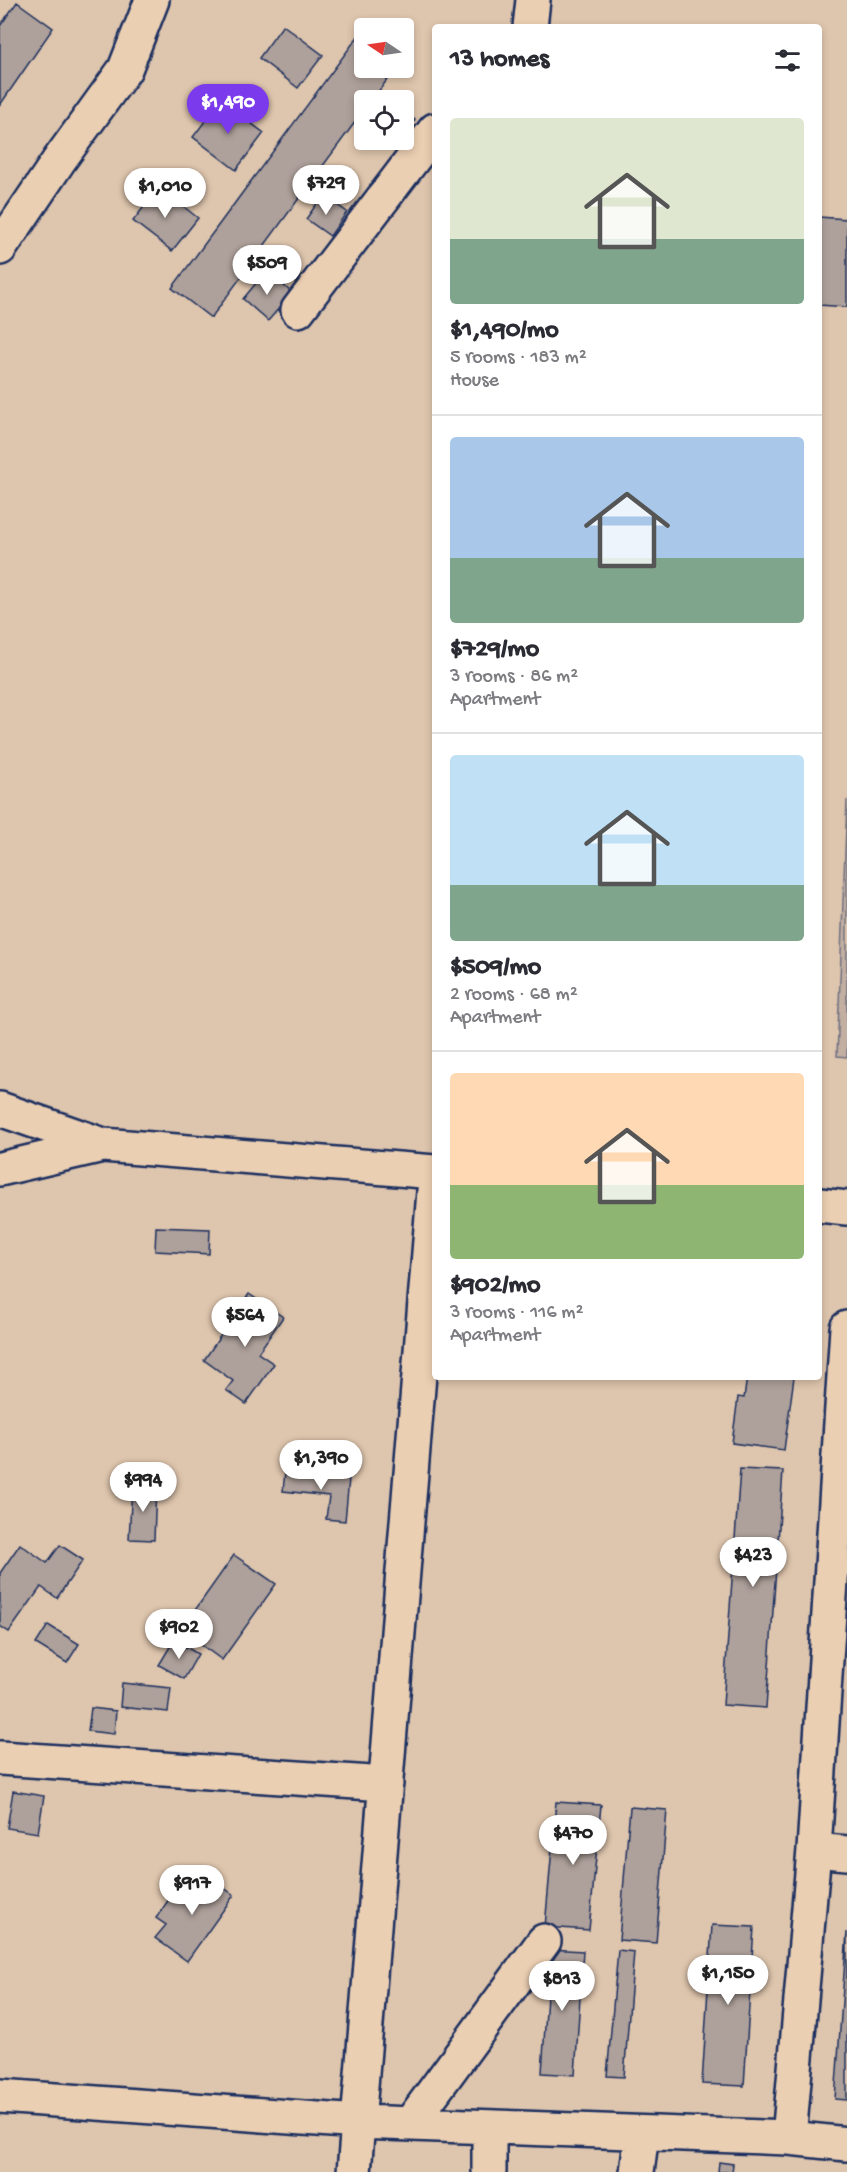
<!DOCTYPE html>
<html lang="en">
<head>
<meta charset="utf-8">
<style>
  :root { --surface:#fff; --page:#f7f7f7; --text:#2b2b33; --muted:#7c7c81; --line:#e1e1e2; --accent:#7c3aed }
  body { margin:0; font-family:"Gochi Hand",sans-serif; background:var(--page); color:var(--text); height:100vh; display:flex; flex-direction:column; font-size:22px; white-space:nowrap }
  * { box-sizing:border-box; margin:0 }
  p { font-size:20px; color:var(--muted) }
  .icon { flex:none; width:33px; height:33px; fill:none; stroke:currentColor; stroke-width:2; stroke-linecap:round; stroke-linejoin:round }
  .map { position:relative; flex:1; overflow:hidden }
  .drawer { position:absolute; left:432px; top:24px; width:390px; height:1356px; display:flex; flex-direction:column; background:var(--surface); border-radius:6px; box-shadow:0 3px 9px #0003 }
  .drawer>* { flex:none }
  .needle { width:39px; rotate:283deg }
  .fabs { position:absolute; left:354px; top:18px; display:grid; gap:12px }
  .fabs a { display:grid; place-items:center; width:60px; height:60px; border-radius:6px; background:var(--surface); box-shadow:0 3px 9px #0003; font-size:30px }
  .price { position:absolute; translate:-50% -51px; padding:0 14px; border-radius:21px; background:#fff; color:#222; font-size:20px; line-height:39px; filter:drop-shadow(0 2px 3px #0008) }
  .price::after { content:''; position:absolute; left:50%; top:36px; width:18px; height:14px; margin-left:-9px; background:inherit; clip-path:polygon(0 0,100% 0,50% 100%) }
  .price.current { background:var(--accent); color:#fff }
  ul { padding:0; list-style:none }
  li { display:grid; align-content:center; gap:12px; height:318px; padding:0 18px }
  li+li { border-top:2px solid var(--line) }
  li span { display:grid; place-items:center; height:186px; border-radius:6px; color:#555 }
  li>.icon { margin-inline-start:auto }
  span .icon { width:108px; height:108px; fill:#fffc; stroke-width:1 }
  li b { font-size:26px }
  h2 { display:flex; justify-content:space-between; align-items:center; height:72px; padding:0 18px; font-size:26px }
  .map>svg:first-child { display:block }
  .green { fill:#c2afa2; stroke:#6e6f80; stroke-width:1.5 }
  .building { fill:#aea09a; stroke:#1b2f5e; stroke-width:1.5 }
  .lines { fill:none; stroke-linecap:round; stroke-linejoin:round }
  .minor-casing { stroke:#1b2f5e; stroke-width:38 }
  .minor { stroke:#ebcfb2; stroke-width:33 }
</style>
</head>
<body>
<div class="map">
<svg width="847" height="2172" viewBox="0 0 847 2172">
  <rect width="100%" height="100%" fill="#dec5ad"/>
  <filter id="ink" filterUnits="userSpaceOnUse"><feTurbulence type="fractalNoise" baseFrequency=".0167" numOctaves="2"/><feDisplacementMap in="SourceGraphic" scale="12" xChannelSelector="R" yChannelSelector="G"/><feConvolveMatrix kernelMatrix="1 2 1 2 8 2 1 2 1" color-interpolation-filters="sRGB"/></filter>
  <g filter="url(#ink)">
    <!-- green -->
    <path class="green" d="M847 800V1057L837 1056Z"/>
    <!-- building -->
    <path class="building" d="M17 2 53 28 0 105V26Z
      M283 25 323 55 298 88 259 58Z
      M359 35 364 39V68H396L372 100H364V110L211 318 172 288Z
      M221 100 264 133 236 170 193 137Z
      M404 111 415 120 404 136Z
      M378 140H401L393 151Z
      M159 187 198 218 172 251 133 221Z
      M323 195 347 212 330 236 306 219Z
      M819 217 847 219V307L819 305Z
      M267 270 292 293 268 321 243 299Z
      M156 1227 210 1229 209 1254 155 1251Z
      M249 1294 283 1317 258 1353 274 1364 246 1404 226 1390 233 1381 204 1360Z
      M747 1377H794L784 1450 732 1443 738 1397 744 1398Z
      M740 1469 783 1471 766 1708 723 1705Z
      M285 1472 349 1479 345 1521 326 1519 329 1496 283 1491Z
      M132 1486H156L154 1540 129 1539Z
      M20 1544 47 1563 60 1545 83 1560 57 1598 41 1587 9 1632 0 1626V1573Z
      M234 1555 276 1584 222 1660 181 1630Z
      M48 1625 79 1644 67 1663 36 1644Z
      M174 1640 198 1654 184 1679 159 1665Z
      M122 1683 171 1688 168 1712 120 1707Z
      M91 1708 116 1711 114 1734 88 1731Z
      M13 1791 44 1796 38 1833 7 1828Z
      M556 1802 601 1805 589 1930 545 1927Z
      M630 1807 667 1810 656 1943 619 1940Z
      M202 1873 234 1895 187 1961 155 1938 166 1925 156 1918 174 1892 184 1899Z
      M712 1925 754 1927 744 2086 702 2084Z
      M847 1932V2100L835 2099Z
      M550 1949 583 1951 575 2075 542 2073Z
      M618 1950 634 1952 624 2077 607 2076Z
      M719 2162 733 2164 732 2172H718Z"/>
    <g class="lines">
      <defs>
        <path id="minor" d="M530 27 533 0
          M0 248 60 159 125 69 152 0
          M298 310 435 130
          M0 1109 103 1145 435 1172
          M0 1169 103 1145
          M819 1205 847 1208
          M0 1758 386 1784
          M814 1850 847 1853
          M0 2096 359 2122 789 2138 847 2144
          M410 2124 544 1941
          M789 2138 814 1850 847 1328
          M354 2172 435 1179
          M489 2172V2127
          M637 2172 642 2133"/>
      </defs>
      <!-- minor casing -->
      <use href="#minor" class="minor-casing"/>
      <!-- minor -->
      <use href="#minor" class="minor"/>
    </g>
  </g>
</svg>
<div class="fabs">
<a><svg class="needle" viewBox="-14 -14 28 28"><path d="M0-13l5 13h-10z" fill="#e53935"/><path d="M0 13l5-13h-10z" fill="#7c7c81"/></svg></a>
<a><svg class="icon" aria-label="locate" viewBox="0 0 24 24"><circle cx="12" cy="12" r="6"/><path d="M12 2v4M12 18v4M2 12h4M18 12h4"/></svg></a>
</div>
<b class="price current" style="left:228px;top:135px">$1,490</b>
<b class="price" style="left:326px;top:216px">$729</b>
<b class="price" style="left:165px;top:219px">$1,010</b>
<b class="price" style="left:267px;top:296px">$509</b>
<b class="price" style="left:245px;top:1348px">$564</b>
<b class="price" style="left:321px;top:1491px">$1,390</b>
<b class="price" style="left:143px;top:1513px">$994</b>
<b class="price" style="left:753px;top:1588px">$423</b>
<b class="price" style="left:179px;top:1660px">$902</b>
<b class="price" style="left:573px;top:1866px">$470</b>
<b class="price" style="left:192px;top:1916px">$917</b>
<b class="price" style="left:728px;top:2006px">$1,150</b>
<b class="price" style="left:562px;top:2012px">$813</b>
<section class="drawer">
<h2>13 homes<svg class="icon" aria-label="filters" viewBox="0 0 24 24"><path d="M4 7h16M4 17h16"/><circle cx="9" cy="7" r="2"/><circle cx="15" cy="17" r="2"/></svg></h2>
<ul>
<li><span style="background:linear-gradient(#dfe7d0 65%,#7fa58c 0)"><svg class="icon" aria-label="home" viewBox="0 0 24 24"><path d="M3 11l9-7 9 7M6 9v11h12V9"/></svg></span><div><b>$1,490/mo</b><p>5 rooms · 183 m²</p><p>House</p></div></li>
<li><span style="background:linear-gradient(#a9c7e8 65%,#7fa58c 0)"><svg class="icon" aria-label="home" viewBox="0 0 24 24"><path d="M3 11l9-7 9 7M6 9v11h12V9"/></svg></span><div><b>$729/mo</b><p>3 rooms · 86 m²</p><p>Apartment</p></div></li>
<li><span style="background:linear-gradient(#bfe0f5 70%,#7fa58c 0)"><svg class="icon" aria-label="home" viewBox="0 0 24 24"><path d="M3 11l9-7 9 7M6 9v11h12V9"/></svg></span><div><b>$509/mo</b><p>2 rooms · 68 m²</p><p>Apartment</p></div></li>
<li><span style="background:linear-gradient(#ffd9b3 60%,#8fb573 0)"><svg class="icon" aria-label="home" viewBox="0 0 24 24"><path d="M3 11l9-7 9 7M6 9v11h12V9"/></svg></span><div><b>$902/mo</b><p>3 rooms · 116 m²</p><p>Apartment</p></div></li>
</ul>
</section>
</div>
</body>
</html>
